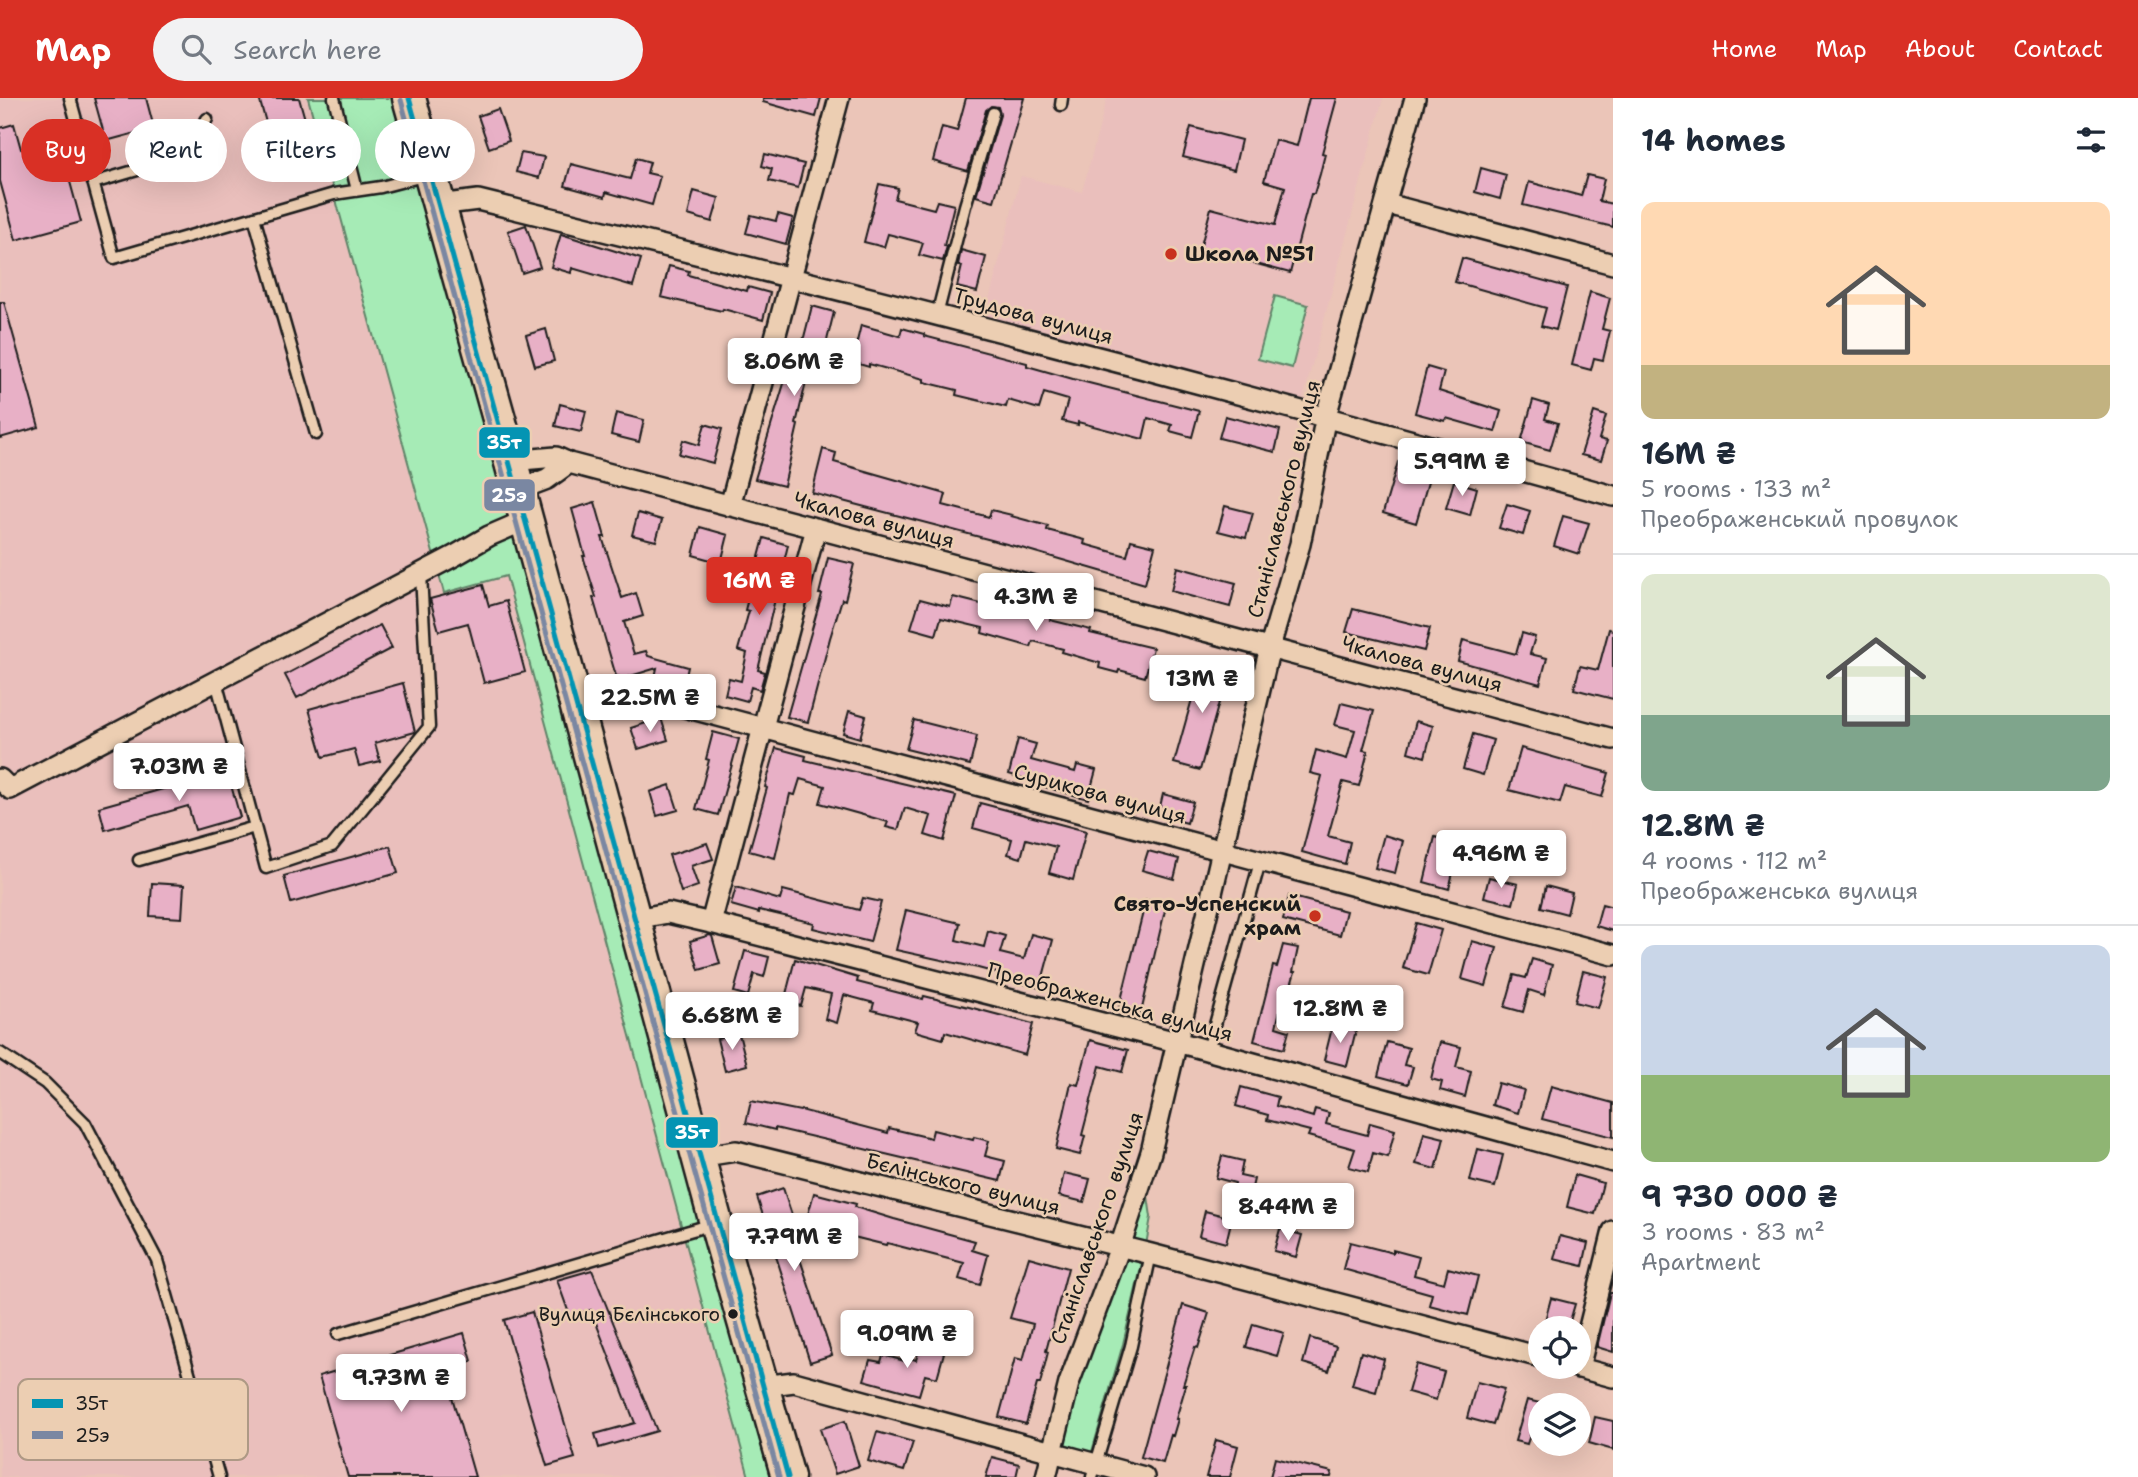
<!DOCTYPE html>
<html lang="en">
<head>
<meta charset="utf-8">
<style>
  :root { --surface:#fff; --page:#f2f2f3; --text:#1f2937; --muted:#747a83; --line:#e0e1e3; --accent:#d93025 }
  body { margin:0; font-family:"Shantell Sans",sans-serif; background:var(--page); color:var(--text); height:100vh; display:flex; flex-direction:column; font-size:26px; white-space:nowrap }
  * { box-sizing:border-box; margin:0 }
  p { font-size:23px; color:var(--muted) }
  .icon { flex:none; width:38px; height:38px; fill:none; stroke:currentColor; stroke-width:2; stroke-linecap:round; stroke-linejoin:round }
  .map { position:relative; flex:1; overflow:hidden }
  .drawer { display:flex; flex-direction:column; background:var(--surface); width:525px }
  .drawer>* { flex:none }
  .top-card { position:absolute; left:21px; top:21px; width:665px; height:63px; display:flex; gap:14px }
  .tools { position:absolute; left:1528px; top:1218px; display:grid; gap:14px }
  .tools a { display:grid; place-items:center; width:63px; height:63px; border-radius:50%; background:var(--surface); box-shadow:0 7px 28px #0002; font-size:35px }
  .price { position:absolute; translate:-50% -60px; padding:0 16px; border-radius:7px; background:#fff; color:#222; font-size:23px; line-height:46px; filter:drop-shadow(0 2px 4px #0008) }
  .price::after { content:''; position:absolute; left:50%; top:42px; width:21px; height:16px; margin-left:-10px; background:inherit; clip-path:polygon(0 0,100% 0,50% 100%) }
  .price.on { background:var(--accent); color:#fff }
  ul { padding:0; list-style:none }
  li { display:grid; align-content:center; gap:14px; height:371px; padding:0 28px }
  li+li { border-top:2px solid var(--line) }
  li span { display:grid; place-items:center; height:217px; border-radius:14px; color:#555 }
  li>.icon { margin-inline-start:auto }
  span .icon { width:126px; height:126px; fill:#fffc; stroke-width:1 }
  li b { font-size:30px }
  h2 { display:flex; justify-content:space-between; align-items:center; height:84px; padding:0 28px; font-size:30px }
  .pill { padding:0 24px; border-radius:32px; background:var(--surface); box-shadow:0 7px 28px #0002; font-size:24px; line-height:63px }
  .pill.on { background:var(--accent); color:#fff }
  header { display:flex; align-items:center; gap:42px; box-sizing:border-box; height:98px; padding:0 35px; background:var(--accent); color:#fff }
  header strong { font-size:33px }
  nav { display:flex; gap:38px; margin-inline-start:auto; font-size:24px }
  .search { width:490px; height:63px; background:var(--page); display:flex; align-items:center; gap:18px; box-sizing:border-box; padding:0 24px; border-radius:38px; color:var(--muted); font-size:26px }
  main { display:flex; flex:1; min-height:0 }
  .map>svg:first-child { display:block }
  .built { fill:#eabfbc }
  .green { fill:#a6ebb6; stroke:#618469; stroke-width:2 }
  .building { fill:#e8b0c6; stroke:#1c1c1c; stroke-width:2 }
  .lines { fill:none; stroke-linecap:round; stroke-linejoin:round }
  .service-casing { stroke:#1c1c1c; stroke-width:15 }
  .minor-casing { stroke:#1c1c1c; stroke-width:24 }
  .trunk-casing { stroke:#1c1c1c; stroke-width:37 }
  .service { stroke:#ecceb2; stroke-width:10 }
  .minor { stroke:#ecceb2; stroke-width:19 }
  .trunk { stroke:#ecceb2; stroke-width:32 }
  .bus-1-casing { stroke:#ecceb2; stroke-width:10 }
  .bus-2-casing { stroke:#ecceb2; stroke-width:10 }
  .bus-1 { stroke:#0494b3; stroke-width:5 }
  .bus-2 { stroke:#7a87a2; stroke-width:5 }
  .poi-dot { fill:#c8321e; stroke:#ecceb2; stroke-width:2.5 }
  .bus-dot { fill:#1c1c1c; stroke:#ecceb2; stroke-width:2.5 }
  .labels { text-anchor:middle; stroke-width:5; stroke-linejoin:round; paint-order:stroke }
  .bus-label { font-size:19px; fill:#1c1c1c; stroke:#ecceb2; text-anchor:end }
  .poi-label { font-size:21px; font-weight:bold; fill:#1c1c1c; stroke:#ecceb2; text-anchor:start }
  .street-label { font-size:21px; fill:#1c1c1c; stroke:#ecceb2 }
  .key { fill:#ecceb2; stroke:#ae9985; stroke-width:2 }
  .key-label { font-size:19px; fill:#1c1c1c }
  .line-badge { stroke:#ecceb2; stroke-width:2.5 }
  .badge-label { font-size:19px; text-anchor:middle; font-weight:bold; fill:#fff }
</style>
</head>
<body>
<header>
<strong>Map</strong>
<div class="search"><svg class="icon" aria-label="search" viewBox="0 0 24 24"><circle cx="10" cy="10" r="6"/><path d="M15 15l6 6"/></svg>Search here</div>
<nav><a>Home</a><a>Map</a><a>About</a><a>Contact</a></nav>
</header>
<main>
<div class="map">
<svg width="1613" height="1379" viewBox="0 0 1613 1379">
  <rect width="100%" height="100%" fill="#ebc5b8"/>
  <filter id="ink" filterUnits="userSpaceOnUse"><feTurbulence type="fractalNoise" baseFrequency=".0143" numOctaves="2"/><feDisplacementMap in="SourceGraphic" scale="14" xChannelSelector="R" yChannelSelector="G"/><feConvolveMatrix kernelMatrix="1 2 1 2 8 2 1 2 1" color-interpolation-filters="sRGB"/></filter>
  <g filter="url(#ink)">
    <!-- built -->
    <path class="built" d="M0 0H308L443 494 506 478 749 1379H0Z
      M1107 0H1383L1303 301 985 218 1021 78 1082 94Z"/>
    <!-- green -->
    <path class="green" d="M308 0H394L770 1379H749L506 478 444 495Z
      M1275 198 1308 207 1292 270 1258 261Z
      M1142 1057 1151 1119 1146 1147 1120 1140Z
      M1116 1154 1143 1161 1123 1246 1091 1357 1061 1349Z"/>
    <!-- building -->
    <path class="building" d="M94 0H146L154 30 106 43Z
      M259 0H299L316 60 279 70Z
      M763 0H821L816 19 763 4Z
      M966 0H1024L994 103 976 98 1000 17 998 9 991 8 986 12 968 73 933 63 942 29 957 33Z
      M1309 0H1337L1322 55 1325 56 1320 76 1314 96H1311L1290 175 1200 151 1211 110 1275 127 1285 89 1264 83 1275 42 1297 48Z
      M498 11 509 43 489 50 478 18Z
      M14 26 21 51 58 40 81 124 16 142 0 83V30Z
      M1191 29 1241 42 1234 72 1183 59Z
      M521 55 544 59 539 80 516 74Z
      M765 56 804 66 798 90 769 83 772 71 762 68Z
      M636 60 650 64 647 75 660 78 652 107 606 94 605 99 565 88 571 66 630 81Z
      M1481 70 1506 77 1500 101 1475 94Z
      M1587 77 1604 81 1599 103 1613 106V129L1523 107 1529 84 1581 98Z
      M879 86 898 90 895 101 934 111 937 103 954 107 944 148H947L943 163 919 157 923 145 888 136 884 149 864 144Z
      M694 93 719 100 712 124 688 117Z
      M778 116 793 120 786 146 746 135 751 117 776 123Z
      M526 127 540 169 522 175 508 133Z
      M561 136 641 161 633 188 572 170 571 175 551 169Z
      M961 152 986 159 977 194 957 189 962 168 958 167Z
      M1462 160 1567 189 1556 232 1541 228 1546 210 1455 184Z
      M669 168 689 173 688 177 747 193 748 189 770 195 763 222 723 211 722 213 661 199Z
      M1590 194 1610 200 1602 231 1610 233 1603 262 1594 260 1591 272 1572 267Z
      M0 204H4L39 329 0 340Z
      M812 208 834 214 819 275 809 272 796 326 798 327 784 388 755 381 786 279 794 245 802 247Z
      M861 227 900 238 902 230 924 236V238L1027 265V268L1073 281 1199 313 1192 339 1170 333 1172 327 1148 320 1143 341 1078 324V327L1062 323 1068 302 1044 295 1039 311 1008 302 1006 309 956 297 957 292 924 284V281L869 266V269L852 264Z
      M546 231 554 263 535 268 526 237Z
      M1427 269 1444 274 1439 293 1501 313 1495 334 1446 320 1445 323 1415 315Z
      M1533 302 1549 307 1545 321 1558 325 1550 352 1521 344Z
      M560 306 586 313 581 334 555 328Z
      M1594 314 1606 318 1599 341 1607 343 1601 362 1581 357Z
      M616 315 644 322 639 344 611 337Z
      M1225 318 1280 332 1275 354 1219 340Z
      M705 326 722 331 713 365 679 356 683 342 699 347Z
      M823 351 836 355 834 364 946 396 943 407 989 419 991 412 1012 417 1011 418 1048 428 1047 432 1085 442 1084 446 1127 458 1131 442 1155 448 1145 486 1018 449 812 395Z
      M1398 364 1431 374 1416 425 1383 415Z
      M1454 383 1477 390 1470 417 1446 410Z
      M595 404 605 439H602L622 500 636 495 643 518 624 524 634 556 646 553 648 558 688 569 683 591 654 584 657 570 624 580 616 578 593 500 596 499 583 458H585L572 411Z
      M1507 406 1530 413 1523 437 1499 430Z
      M1225 408 1253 415 1246 440 1218 433Z
      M638 415 662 422 656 443 632 437Z
      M1563 418 1589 425 1579 456 1554 448Z
      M700 429 728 437 721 465 693 457Z
      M764 440 788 447 758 572 765 574 760 592 751 589 747 603 725 597 729 580 741 583 747 555 738 552 749 513 745 512Z
      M828 460 854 466 845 502 842 501 830 540 808 624 787 619 822 496H819Z
      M1177 469 1236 485 1230 509 1171 493Z
      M483 487 489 508 506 503 525 574 484 585 468 525 439 533 430 501Z
      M953 499 989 508 991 501 1051 518 1050 522 1091 532 1090 535 1153 550 1145 579 1119 572 1118 575 1099 570 1100 565 1062 554 1063 551 1033 543 1031 549 982 535 983 530 941 520 936 537 911 530 920 501 950 509Z
      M1353 511 1430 530 1424 553 1346 534Z
      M380 527 392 550 297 600 285 577Z
      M1609 531 1613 532V601L1574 591 1580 568 1598 572Z
      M1522 535 1535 539 1530 556 1547 560 1540 586 1458 563 1463 542 1516 556Z
      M1203 562 1229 569 1200 672 1174 665Z
      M403 585 415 634 375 645 380 663 359 668 354 651 323 659 309 611Z
      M1341 605 1374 613 1363 652 1368 653 1359 688 1343 684 1328 738 1350 744 1345 766 1302 754 1322 678 1310 675 1316 652 1347 661 1355 632 1335 627Z
      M849 613 866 618 860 640 843 635Z
      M661 620 668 642 638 651 631 630Z
      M914 622 977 638 970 667 906 651Z
      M1416 623 1433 628 1425 659 1408 654Z
      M713 634 739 641 718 717 696 711 709 662 706 661Z
      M1473 636 1493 642 1483 677 1463 671Z
      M1018 641 1036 646 1031 662 1075 674 1077 667 1096 672 1088 701 1031 685 1032 683 1009 676Z
      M776 650 806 658 805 662 956 698 944 743 925 737 931 718 905 710 898 732 886 729 888 724 820 705 825 688 800 681 795 697 790 696 775 760 749 753 767 690 765 689Z
      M1521 650 1609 675 1602 699 1565 689 1560 705 1509 692Z
      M227 673 240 719 195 732 188 708 105 732 99 709Z
      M670 687 678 712 657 718 650 694Z
      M1163 696 1193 704 1187 725 1158 717Z
      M980 705 1086 733 1073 782 1049 775 1056 749 1026 741 1021 760 1008 756 1012 741 973 730Z
      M1384 737 1403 743 1395 775 1375 770Z
      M1435 739 1460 746 1449 791 1424 784Z
      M707 745 713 761 691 768 698 788 681 794 669 757Z
      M390 748 398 775 291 805 284 778Z
      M1148 753 1179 761 1174 781 1142 772Z
      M1489 779 1518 786 1513 806 1484 799Z
      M152 785 184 787 182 820 150 818Z
      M1546 788 1572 795 1567 816 1541 809Z
      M736 789 780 802 783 792 859 812 863 800 881 804 870 844 813 830 814 825 759 812V815L731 807Z
      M1289 798 1346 813 1340 837 1283 822Z
      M1146 802 1166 808 1140 919 1118 914Z
      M1602 806 1613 809V833L1596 828Z
      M906 812 960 825 956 842 984 849 988 833 1005 838 1000 855 1024 861 1031 836 1053 842 1040 890 1018 884 1019 881 978 870 896 852Z
      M1416 825 1441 832 1428 877 1403 870Z
      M710 837 712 838 720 866 699 872 690 843Z
      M1472 843 1497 850 1486 888 1462 881Z
      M1283 847 1298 850 1293 874H1295L1288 897 1284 896 1276 929 1289 933 1284 951 1254 943 1273 868 1277 869Z
      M745 853 769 859 764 879 754 876 748 898 734 894Z
      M795 861 858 880 857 884 923 901 924 898 969 909 1033 926 1025 957 945 934 943 941 915 933 918 924 872 912 874 905 844 897 837 925 825 921 831 896 806 890 801 908 784 904Z
      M1532 861 1552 867 1544 897 1529 892 1523 914 1505 909 1514 877 1526 880Z
      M1583 873 1607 879 1598 910 1575 904Z
      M1333 926 1356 932 1347 968 1324 962Z
      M739 936 747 967 725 973 717 941Z
      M1090 942 1128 952 1122 974 1100 968 1082 1037 1085 1038 1080 1057 1056 1051 1071 985 1078 987Z
      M1387 944 1409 950 1404 967 1413 969 1408 986 1378 978Z
      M1440 944 1461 949 1456 969 1471 973 1465 999 1440 992 1442 984 1431 981Z
      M1498 985 1524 992 1518 1015 1492 1007Z
      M1551 988 1613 1005V1039L1542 1021Z
      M1241 989 1278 999 1276 1008 1313 1019 1315 1011 1329 1015 1326 1026 1367 1037 1370 1025 1395 1032 1388 1059 1373 1055 1368 1074 1349 1069 1355 1051 1308 1038 1310 1033 1267 1022 1268 1017 1236 1008Z
      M751 1003 800 1013 801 1012 888 1035 889 1030 931 1040 933 1032 973 1042 974 1039 989 1043 985 1058 1005 1063 1000 1083 775 1030V1032L746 1025Z
      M1424 1035 1444 1040 1436 1071 1416 1066Z
      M1478 1051 1503 1057 1495 1089 1470 1083Z
      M1222 1058 1243 1063 1240 1078 1254 1081 1248 1107 1231 1103 1235 1085 1216 1080Z
      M1064 1075 1090 1081 1084 1104 1059 1098Z
      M1575 1077 1603 1085 1595 1116 1567 1109Z
      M783 1090 794 1123 787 1122 832 1257 810 1264 757 1099Z
      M814 1095 856 1106 855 1109 894 1121 975 1143 972 1152 988 1157 980 1187 959 1181 964 1165 887 1145 886 1147 805 1127Z
      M1205 1113 1232 1120 1226 1145 1199 1138Z
      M1280 1131 1302 1137 1296 1159 1274 1153Z
      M1560 1138 1588 1145 1583 1168 1554 1161Z
      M1350 1144 1393 1155V1152L1419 1159 1414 1177 1444 1185 1448 1170 1478 1178 1468 1217 1429 1207 1432 1196 1343 1171Z
      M1029 1159 1068 1170 1046 1253 1048 1254 1040 1286H1037L1026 1326 999 1319 1015 1260 1023 1262 1033 1226 1010 1220Z
      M592 1172 657 1333 599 1350 595 1336 635 1325 591 1212 570 1218 557 1182Z
      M1610 1195H1613V1254L1597 1249Z
      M1551 1200 1575 1206 1568 1230H1543Z
      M1183 1207 1209 1215 1198 1250 1195 1249 1183 1287H1186L1176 1321H1178L1173 1338 1171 1337 1163 1365 1141 1359Z
      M532 1214 575 1360 547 1368 504 1222Z
      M1253 1226 1284 1235 1277 1258 1246 1249Z
      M464 1235 472 1263 444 1271 475 1379H348L319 1278Z
      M1310 1240 1336 1248 1329 1273 1303 1265Z
      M921 1245 945 1251 937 1280 925 1277 919 1297 864 1282 870 1262 881 1264 883 1257 908 1264 909 1260 916 1262Z
      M1361 1254 1384 1261 1376 1294 1352 1287Z
      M1416 1266 1444 1274 1436 1302 1408 1294Z
      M1477 1284 1504 1291 1493 1327 1467 1320Z
      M1527 1302 1540 1305V1340L1530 1337 1527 1346 1515 1343Z
      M1595 1319 1613 1323V1352L1589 1345Z
      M845 1323 859 1368 835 1376 820 1331Z
      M877 1334 913 1344 904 1373 868 1363Z
      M1216 1342 1238 1348 1230 1379H1206Z
      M992 1359 1019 1366 1016 1379H986Z
      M1275 1360 1332 1374 1331 1379H1270Z"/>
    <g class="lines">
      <defs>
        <path id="service" d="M70 0 114 160 334 96 381 89 427 77
          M334 0 357 92
          M1061 7 1062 0
          M93 85 185 58 207 21
          M254 119 316 336
          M937 217 965 108 993 15
          M216 583 266 770 332 748 429 629 421 476
          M139 762 255 729
          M1208 952 1260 764
          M0 955 45 985 85 1025 157 1162 219 1379
          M338 1236 713 1126
          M1092 1379 1131 1248 1151 1156"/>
        <path id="minor" d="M1387 106 1613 166
          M438 107 478 102C858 195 1236 293 1613 398
          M510 363 556 359 569 365 1613 641
          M518 392 547 381 569 365
          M730 408 839 0
          M573 593 613 590 1613 857
          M0 681 10 691 456 457 489 438 526 422
          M635 821 668 815 711 825 1192 948 1613 1064
          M711 825 816 430
          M698 1059 736 1053 1151 1156 1540 1259
          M1576 1269 1613 1279
          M1579 1270 1613 1133
          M763 1288 794 1284 1144 1379
          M1046 1379 1069 1285 1120 1149 1151 1054 1270 549 1300 446 1326 318 1415 0"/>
        <path id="trunk" d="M409 0 503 335 716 1125 788 1379"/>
      </defs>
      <!-- service casing -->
      <use href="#service" class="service-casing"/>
      <!-- minor casing -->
      <use href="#minor" class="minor-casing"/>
      <!-- trunk casing -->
      <use href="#trunk" class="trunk-casing"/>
      <!-- service -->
      <use href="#service" class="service"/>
      <!-- minor -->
      <use href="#minor" class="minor"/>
      <!-- trunk -->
      <use href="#trunk" class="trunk"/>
      <defs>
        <path id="bus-1" d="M409 0C538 459 658 920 788 1379"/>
        <path id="bus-2" d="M401 2C529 461 649 921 779 1379"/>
      </defs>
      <!-- bus-1 casing -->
      <use href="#bus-1" class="bus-1-casing"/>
      <!-- bus-2 casing -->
      <use href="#bus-2" class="bus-2-casing"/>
      <!-- bus-1 -->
      <use href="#bus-1" class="bus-1"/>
      <!-- bus-2 -->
      <use href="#bus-2" class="bus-2"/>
    </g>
  </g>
  <!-- markers -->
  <g class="poi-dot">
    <circle cx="1171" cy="156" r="7"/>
    <circle cx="1315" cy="818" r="7"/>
  </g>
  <circle class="bus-dot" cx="733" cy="1216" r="6"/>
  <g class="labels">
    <!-- bus labels -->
    <g class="bus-label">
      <text x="720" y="1223">Вулиця Бєлінського</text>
    </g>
    <!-- poi labels -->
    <g class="poi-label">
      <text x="1185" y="163">Школа №51</text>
      <text x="1301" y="813" text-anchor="end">Свято-Успенский<tspan x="1301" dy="24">храм</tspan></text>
    </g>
    <!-- street labels -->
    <g class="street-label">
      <text transform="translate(1033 218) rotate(15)" y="7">Трудова вулиця</text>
      <text transform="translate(1284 401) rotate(-76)" y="7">Станіславського вулиця</text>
      <text transform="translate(874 422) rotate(15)" y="7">Чкалова вулиця</text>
      <text transform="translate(1422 566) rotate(15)" y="7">Чкалова вулиця</text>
      <text transform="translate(1100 696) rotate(15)" y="7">Сурикова вулиця</text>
      <text transform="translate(1110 904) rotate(15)" y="7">Преображенська вулиця</text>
      <text transform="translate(963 1086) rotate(14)" y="7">Бєлінського вулиця</text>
      <text transform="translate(1097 1130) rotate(-71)" y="7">Станіславського вулиця</text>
    </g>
  </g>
  <!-- legend -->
  <rect x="18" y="1281" width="230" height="81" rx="10" class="key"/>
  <rect x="32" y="1301" width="31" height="9" fill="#0494b3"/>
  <rect x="32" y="1333" width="31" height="8" fill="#7a87a2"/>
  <g class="key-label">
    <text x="75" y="1312">35т</text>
    <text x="75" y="1344">25э</text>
  </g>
  <g class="line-badge">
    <rect x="478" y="328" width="53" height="33" rx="7" fill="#0494b3"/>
    <rect x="483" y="380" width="53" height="34" rx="7" fill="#7a87a2"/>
    <rect x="665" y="1018" width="54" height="33" rx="7" fill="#0494b3"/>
  </g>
  <g class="badge-label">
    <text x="504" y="351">35т</text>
    <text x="509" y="404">25э</text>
    <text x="692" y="1041">35т</text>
  </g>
</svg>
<div class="tools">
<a><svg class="icon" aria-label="locate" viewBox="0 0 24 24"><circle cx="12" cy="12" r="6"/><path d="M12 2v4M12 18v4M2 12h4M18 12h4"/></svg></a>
<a><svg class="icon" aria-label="layers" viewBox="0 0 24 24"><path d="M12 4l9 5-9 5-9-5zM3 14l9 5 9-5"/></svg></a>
</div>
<b class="price" style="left:794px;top:300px">8.06M ₴</b>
<b class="price" style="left:1462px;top:400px">5.99M ₴</b>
<b class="price on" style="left:759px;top:519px">16M ₴</b>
<b class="price" style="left:1036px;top:535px">4.3M ₴</b>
<b class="price" style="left:1202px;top:617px">13M ₴</b>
<b class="price" style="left:650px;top:636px">22.5M ₴</b>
<b class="price" style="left:179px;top:705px">7.03M ₴</b>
<b class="price" style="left:1501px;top:792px">4.96M ₴</b>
<b class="price" style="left:1340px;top:947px">12.8M ₴</b>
<b class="price" style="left:732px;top:954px">6.68M ₴</b>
<b class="price" style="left:1288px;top:1145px">8.44M ₴</b>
<b class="price" style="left:794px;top:1175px">7.79M ₴</b>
<b class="price" style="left:907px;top:1272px">9.09M ₴</b>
<b class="price" style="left:401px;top:1316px">9.73M ₴</b>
<div class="top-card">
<a class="pill on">Buy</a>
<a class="pill">Rent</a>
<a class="pill">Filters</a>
<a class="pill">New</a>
</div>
</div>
<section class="drawer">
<h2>14 homes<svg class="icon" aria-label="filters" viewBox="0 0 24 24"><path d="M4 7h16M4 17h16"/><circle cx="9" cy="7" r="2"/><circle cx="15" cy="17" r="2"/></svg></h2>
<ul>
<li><span style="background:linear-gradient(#ffd9b3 75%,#c2b280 0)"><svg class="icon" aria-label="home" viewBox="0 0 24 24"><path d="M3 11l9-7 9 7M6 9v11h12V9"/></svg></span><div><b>16M ₴</b><p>5 rooms · 133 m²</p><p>Преображенський провулок</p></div></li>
<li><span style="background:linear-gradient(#dfe7d0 65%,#7fa58c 0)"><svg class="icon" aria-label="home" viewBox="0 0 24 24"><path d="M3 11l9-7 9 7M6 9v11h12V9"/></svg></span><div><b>12.8M ₴</b><p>4 rooms · 112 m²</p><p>Преображенська вулиця</p></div></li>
<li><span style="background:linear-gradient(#c9d6e8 60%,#8fb573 0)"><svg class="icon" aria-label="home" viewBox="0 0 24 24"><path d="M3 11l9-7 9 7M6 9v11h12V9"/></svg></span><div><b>9 730 000 ₴</b><p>3 rooms · 83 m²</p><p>Apartment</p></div></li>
</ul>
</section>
</main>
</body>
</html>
